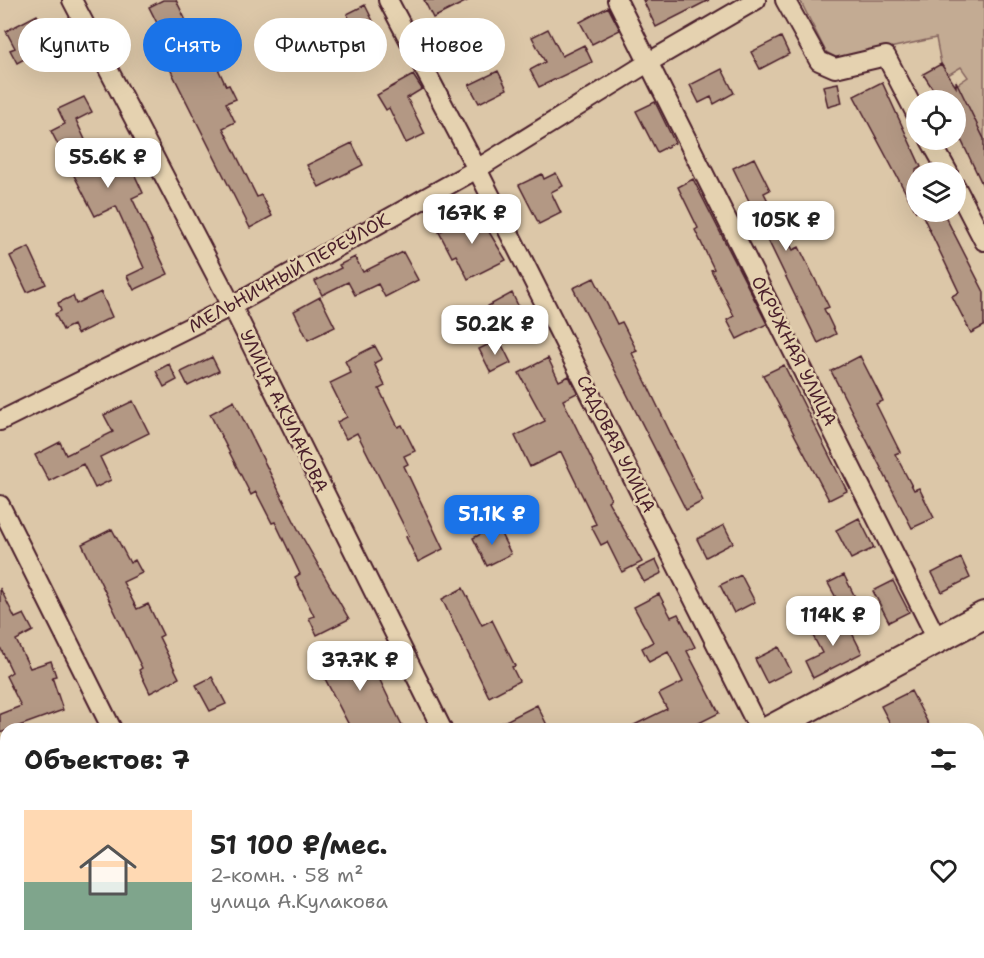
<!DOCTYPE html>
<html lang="ru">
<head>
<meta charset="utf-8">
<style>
  :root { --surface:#fff; --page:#f6f6f6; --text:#222; --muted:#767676; --line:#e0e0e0; --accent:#1a73e8 }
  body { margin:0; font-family:"Shantell Sans",sans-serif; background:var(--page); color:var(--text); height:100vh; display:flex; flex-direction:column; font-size:22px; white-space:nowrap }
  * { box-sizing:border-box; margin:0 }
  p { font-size:20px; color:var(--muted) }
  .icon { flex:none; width:33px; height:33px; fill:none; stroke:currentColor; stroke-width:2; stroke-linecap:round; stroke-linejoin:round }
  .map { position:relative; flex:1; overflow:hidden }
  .details { position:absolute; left:0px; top:723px; width:984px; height:236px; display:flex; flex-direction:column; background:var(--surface); border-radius:18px 18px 0 0; box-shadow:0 6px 24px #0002 }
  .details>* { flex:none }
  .banner { position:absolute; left:18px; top:18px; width:600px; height:54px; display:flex; gap:12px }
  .buttons { position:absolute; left:906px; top:90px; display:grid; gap:12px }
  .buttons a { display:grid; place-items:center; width:60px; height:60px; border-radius:50%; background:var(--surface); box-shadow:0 6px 24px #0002; font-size:30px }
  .price { position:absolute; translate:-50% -51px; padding:0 14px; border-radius:12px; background:#fff; color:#222; font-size:20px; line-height:39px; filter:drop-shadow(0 2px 3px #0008) }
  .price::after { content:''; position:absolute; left:50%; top:36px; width:18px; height:14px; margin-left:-9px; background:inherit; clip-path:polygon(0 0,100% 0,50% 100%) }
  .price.active { background:var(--accent); color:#fff }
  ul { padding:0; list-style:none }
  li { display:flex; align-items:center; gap:18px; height:150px; padding:0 24px }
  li+li { border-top:2px solid var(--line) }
  li span { display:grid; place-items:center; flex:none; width:168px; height:120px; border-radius:0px; color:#555 }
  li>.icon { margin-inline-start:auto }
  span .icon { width:72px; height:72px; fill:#fffc; stroke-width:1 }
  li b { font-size:26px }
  h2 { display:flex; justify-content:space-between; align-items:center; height:72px; padding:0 24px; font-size:26px }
  .chip { padding:0 21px; border-radius:27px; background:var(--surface); box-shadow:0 6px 24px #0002; font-size:21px; line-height:54px }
  .chip.active { background:var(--accent); color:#fff }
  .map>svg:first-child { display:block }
  .green { fill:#c3ab93; stroke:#86655f; stroke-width:1.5 }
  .building { fill:#b39884; stroke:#4a1f2b; stroke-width:1.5 }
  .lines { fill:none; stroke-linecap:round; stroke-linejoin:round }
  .minor-casing { stroke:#4a1f2b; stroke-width:22 }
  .secondary-casing { stroke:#4a1f2b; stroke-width:30 }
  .minor { stroke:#e5d2b0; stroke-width:18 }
  .secondary { stroke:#e5d2b0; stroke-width:26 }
  .labels { text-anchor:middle; stroke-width:5; stroke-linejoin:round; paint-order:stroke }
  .street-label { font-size:18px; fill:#4a1f2b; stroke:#e5d2b0 }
</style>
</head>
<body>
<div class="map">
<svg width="984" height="958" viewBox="0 0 984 958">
  <rect width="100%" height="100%" fill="#dcc7a8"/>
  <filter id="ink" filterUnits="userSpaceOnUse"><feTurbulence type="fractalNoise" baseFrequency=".0167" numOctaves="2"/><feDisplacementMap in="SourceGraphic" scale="12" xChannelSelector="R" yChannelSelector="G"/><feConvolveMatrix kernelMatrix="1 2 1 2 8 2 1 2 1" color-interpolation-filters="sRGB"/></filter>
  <g filter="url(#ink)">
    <!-- green -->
    <path class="green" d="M800 0H984V139L955 86 968 77 961 67 948 75 941 64 936 38 839 59 826 52Z"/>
    <!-- building -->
    <path class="building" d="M163 0H176L191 31 199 27 226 86 229 85 236 99 226 103 235 122 223 128 257 197 261 195 272 216 250 228 152 33 160 29 149 7Z
      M424 0H469L433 18Z
      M643 0H709L656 27Z
      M365 5 381 37 363 45 347 14Z
      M608 7 620 30 592 44 580 22Z
      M37 15 52 44 17 63 10 50 15 48 6 31Z
      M548 29 562 56 584 45 592 62 539 87 530 70 545 62 532 37Z
      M781 37 789 54 760 69 751 52Z
      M941 64 956 87V81L984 139V188L956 129V100H940L923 74Z
      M722 69 734 93 714 104 711 97 699 103 690 85Z
      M498 71 507 89 479 103 469 85Z
      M413 75 422 89 407 98 425 134 406 143 389 108 386 110 377 95Z
      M882 82 921 167 916 170V212L854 96Z
      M838 83 842 103 828 107 823 86Z
      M84 97 92 112 76 120 93 157 108 150 119 173 131 167 143 193 132 198 168 274 134 290 127 276 144 268 116 206 95 216 51 131 65 124 58 109Z
      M655 102 675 143 657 152 636 111Z
      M352 143 363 165 319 187 307 165Z
      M754 158 770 190 764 193 793 250 799 247 829 307 824 309 836 334 818 343 733 168Z
      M556 173 563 186 551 192 561 213 539 224 519 185 542 174 544 179Z
      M693 179 767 324 737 339 727 320 734 316 711 270 714 269 695 230 698 228 678 187Z
      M477 212 506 260 468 279 456 255 452 257 439 232Z
      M921 212H943L984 292V326L971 333 952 296 959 292Z
      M29 247 46 284 27 292 10 256Z
      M403 252 418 280 385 297 378 284 355 295 348 282 322 295 315 281 341 268 339 265 355 257 363 272Z
      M594 278 617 324 622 322 637 351 632 353 703 501 686 510 573 288Z
      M101 292 112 317 77 334 73 325 63 330 55 314 61 311 58 303 73 296 76 304Z
      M512 293 525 320 501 332 488 306Z
      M320 297 335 327 308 340 294 311Z
      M499 339 511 363 491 373 479 349Z
      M375 346 382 359 374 363 385 386 379 389 398 427 402 425 415 451 404 456 408 464 404 466 443 549 418 562 406 537 409 536 357 433 346 439 337 422 347 417 330 383 351 373 345 361Z
      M860 356 883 401 876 404 900 452 895 454 914 490 919 488 934 518 912 528 831 371Z
      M212 357 219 371 188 386 181 372Z
      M548 358 559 381 569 376 577 393 563 400 611 499 608 501 642 562 622 572 607 542 601 545 591 526 596 524 561 452 530 467 515 436 545 421 519 373Z
      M169 364 177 380 164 387 156 371Z
      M784 365 847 491 829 500 763 375Z
      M133 401 149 433 100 457 111 480 95 488 83 464 49 481 35 455 60 442 66 455 113 432 104 415Z
      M234 401 300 533 349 619 317 635 309 618 314 616 295 577 300 574 275 522 272 523 256 492 251 495 210 414Z
      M859 518 874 548 851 559 836 530Z
      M724 525 733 543 706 557 697 539Z
      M497 526 511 554 487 566 473 538Z
      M112 529 130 563 135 560 142 573 123 582 137 609 148 604 163 635 159 637 179 678 150 693 139 670 142 668 82 544Z
      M961 558 970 578 942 592 932 573Z
      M656 560 662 573 644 582 637 569Z
      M741 575 755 602 734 613 720 585Z
      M844 575 855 597 840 605 828 583Z
      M893 581 909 612 889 622 873 591Z
      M0 588 15 618 24 614 33 631 16 640 30 668 51 661 56 676 52 677 63 710 0 733V714L21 706 6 676 12 672 0 647Z
      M463 588 482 625 492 620 515 666 512 667 519 681 489 697 442 599Z
      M659 594 671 617 678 614 695 647 687 651 719 713 687 729H626L667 709 659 694 683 682 668 652 649 662 642 648 653 642 634 607Z
      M843 615 862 653 813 678 805 661 822 653 811 632Z
      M363 645 390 701 404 729H351L319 667Z
      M779 647 791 671 767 683 755 659Z
      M212 677 226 704 210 711 196 685Z
      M911 691 931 729H893L881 706Z
      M537 705 549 729H490Z"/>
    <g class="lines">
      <defs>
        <path id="minor" d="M72 0 232 306 442 729
          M388 0 477 169 759 729
          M617 0 937 639
          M785 0 819 61 835 68 886 56 916 114
          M930 140 948 172
          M956 187 984 241
          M0 421 232 306 477 169 649 62 756 0
          M0 505 112 729
          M224 952 227 958"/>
        <path id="secondary" d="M770 729 984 615
          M334 958 345 952"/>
      </defs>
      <!-- minor casing -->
      <use href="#minor" class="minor-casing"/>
      <!-- secondary casing -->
      <use href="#secondary" class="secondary-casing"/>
      <!-- minor -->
      <use href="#minor" class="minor"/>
      <!-- secondary -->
      <use href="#secondary" class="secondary"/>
    </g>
  </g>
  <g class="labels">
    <!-- street labels -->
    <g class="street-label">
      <text transform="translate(289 273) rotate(-29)" y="6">МЕЛЬНИЧНЫЙ ПЕРЕУЛОК</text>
      <text transform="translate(794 351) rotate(63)" y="6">ОКРУЖНАЯ УЛИЦА</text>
      <text transform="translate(284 411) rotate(64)" y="6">УЛИЦА А.КУЛАКОВА</text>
      <text transform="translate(616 444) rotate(63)" y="6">САДОВАЯ УЛИЦА</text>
    </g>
  </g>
</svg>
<div class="buttons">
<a><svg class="icon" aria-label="locate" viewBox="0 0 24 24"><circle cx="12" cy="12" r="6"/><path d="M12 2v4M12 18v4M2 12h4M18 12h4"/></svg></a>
<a><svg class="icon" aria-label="layers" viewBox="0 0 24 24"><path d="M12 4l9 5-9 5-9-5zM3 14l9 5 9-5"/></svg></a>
</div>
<b class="price" style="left:108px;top:189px">55.6K ₽</b>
<b class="price" style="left:472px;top:245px">167K ₽</b>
<b class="price" style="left:786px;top:252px">105K ₽</b>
<b class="price" style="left:495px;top:356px">50.2K ₽</b>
<b class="price active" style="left:492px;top:546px">51.1K ₽</b>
<b class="price" style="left:833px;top:647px">114K ₽</b>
<b class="price" style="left:360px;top:692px">37.7K ₽</b>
<div class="banner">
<a class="chip">Купить</a>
<a class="chip active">Снять</a>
<a class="chip">Фильтры</a>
<a class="chip">Новое</a>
</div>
<section class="details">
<h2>Объектов: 7<svg class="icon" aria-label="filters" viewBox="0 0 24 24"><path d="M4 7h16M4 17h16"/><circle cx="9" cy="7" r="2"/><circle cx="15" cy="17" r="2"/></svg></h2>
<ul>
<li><span style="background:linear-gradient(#ffd9b3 60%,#7fa58c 0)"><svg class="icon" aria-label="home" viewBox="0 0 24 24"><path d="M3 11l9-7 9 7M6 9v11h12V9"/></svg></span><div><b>51 100 ₽/мес.</b><p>2-комн. · 58 m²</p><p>улица А.Кулакова</p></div><svg class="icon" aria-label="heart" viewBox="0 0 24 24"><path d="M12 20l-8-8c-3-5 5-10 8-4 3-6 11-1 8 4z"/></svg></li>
</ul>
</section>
</div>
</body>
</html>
